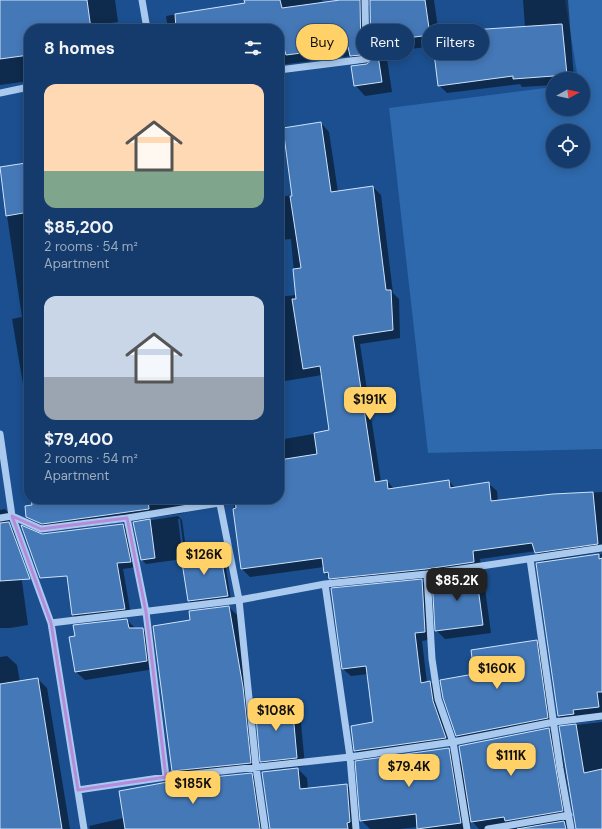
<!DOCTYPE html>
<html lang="en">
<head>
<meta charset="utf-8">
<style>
  :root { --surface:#143b6b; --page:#1d4271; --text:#f1f3f6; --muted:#9dadc1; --line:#33557e; --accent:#ffd166 }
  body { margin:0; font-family:"DM Sans",sans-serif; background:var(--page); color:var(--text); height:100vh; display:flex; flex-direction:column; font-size:15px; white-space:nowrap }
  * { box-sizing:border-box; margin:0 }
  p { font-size:13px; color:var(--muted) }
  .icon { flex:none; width:22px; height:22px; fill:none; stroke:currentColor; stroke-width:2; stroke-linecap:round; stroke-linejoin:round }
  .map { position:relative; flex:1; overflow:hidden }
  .details { position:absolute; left:24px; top:24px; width:260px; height:480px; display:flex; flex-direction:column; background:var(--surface); border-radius:16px; box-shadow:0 2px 10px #0003,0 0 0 1px var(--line) }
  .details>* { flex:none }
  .banner { position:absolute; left:296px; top:24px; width:246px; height:36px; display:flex; gap:8px }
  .needle { width:26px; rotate:82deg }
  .buttons { position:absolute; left:546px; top:72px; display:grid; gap:8px }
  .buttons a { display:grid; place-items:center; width:44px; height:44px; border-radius:50%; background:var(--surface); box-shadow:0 2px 10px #0003,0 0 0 1px var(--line); font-size:20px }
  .price { position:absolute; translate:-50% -34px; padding:0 9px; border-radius:8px; background:var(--accent); color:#111; font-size:13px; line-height:26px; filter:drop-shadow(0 1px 2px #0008) }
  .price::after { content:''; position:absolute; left:50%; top:24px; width:12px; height:9px; margin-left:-6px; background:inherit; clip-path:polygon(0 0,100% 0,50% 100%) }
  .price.current { background:#222; color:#fff }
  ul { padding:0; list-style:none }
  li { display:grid; align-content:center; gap:8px; height:212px; padding:0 20px }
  li span { display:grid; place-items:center; height:124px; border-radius:12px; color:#555 }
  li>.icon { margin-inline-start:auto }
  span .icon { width:72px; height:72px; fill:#fffc; stroke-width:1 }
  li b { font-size:17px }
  h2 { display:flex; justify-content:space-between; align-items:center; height:48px; padding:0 20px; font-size:17px }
  .chip { padding:0 14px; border-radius:18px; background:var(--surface); box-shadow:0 2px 10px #0003,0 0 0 1px var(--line); font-size:14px; line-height:36px }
  .chip.current { background:var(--accent); color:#111 }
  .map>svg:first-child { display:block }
  .green { fill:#2e69ad; fill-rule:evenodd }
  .shadow { fill:#0007; fill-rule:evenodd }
  .building { fill:#4478b7; stroke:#cfe3fa }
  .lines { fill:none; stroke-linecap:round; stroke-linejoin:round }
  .minor { stroke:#a9c9ee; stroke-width:7 }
  .marked { fill:none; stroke:#b68bdc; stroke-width:3; stroke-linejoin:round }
</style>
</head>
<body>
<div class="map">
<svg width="602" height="829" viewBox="0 0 602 829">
  <rect width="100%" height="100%" fill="#1b4f8f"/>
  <!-- green -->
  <path class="green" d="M565 0H602V449L428 453 389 108 553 87V109H583V79H578ZM553 131H583V161H553Z"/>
  <!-- shadow -->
  <path class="shadow" d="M0 0H115L118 22 96 25 97 29H29V81L0 85Z
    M245 0H322L323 3 362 0 369 6V62L359 64 351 56 279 65V29H168L166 16 246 4Z
    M371 0H434L438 28 470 25 476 31 525 27 523 0H568L574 79H553V85L522 87 520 84 447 93 439 85 434 46 386 52 392 92 365 96 355 85 372 59Z
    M321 123 329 132 338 192 373 187 381 195 393 293 399 299 400 338 360 344 381 482 387 481 394 489 449 481 455 488 488 483 497 491 498 501 553 495 602 492V552L544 561 536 551 480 559 482 570 435 577 338 586 325 573 324 567 250 577 242 569 233 499H279V440L330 431 322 375 279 382V297L296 295 291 239 279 240V197L293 195Z
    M26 164 29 167V391L23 384 12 319 22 317 0 168Z
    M29 445V476L25 446Z
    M32 499H197L183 501 184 513 64 530 58 524 43 526 35 518Z
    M5 509 13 518V520L5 522 15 531 28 625 10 628H0V510Z
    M178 516 182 520 187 556 220 552 224 556 231 600 193 605 189 601 183 559 146 564 142 560 134 523ZM178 519H180L185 559H183Z
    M123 525 129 531 136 567 123 569 131 615 79 621 73 615 67 566Z
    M602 554V720L567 724 559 716 538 564Z
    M475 573 484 581 491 633 445 639 436 630Z
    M422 581 430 588 433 639 422 641 427 683 430 682 438 690 453 745 363 759 355 751 352 726 374 723 368 674 351 676 343 669Z
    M229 607 237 615 250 696 258 770 181 779 173 771Z
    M127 620 135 628 142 629 151 637 155 669 85 680 76 672 72 647Z
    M536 641 544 648 555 725 465 743 457 736 475 675Z
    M7 656 17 665 20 682 38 679 47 688 70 829H0V657Z
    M292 703 300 712 305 766 270 770 261 761Z
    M602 722V829H577L560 727Z
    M549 729 560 740 573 821 565 823 571 829H479L470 819 471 829H418V827L399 829H370L361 820 448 749 462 763Z
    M298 769 307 778 308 789 347 785 356 795 359 829H271Z
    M251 774 261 783 267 829H90L89 826 124 818Z"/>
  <!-- building -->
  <path class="building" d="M0 0H87L91 29H29V55L0 59Z
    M244 0H280L282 8 340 0H360L361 55 350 56 348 47 286 55 284 48H279V29H176L175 14 245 3Z
    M370 0H425L430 35 376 42 382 82 354 86 351 66 367 64 371 59Z
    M471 24V30L562 24 567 75 513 79V76L438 86 431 28Z
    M321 122 331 192 373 186 386 290H391L393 330 353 336 375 482 387 480 388 489 449 480 450 488 489 482 491 501 553 494 593 492 598 544 535 553 532 543 473 551 474 562 426 569 329 579 328 572 324 573 322 558 241 569 233 509 236 508 235 499H279V460L317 454 314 433 329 430 320 366 303 369 292 299H296L293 269 301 268 290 196H292L283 128Z
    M26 163 29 181V212L6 216 0 167Z
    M31 499H148L149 509 42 524 26 517 25 506 32 505Z
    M150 519 155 558 141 560 133 522Z
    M9 522 30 579 0 581V523Z
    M123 524 131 562 117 563 125 609 72 615 67 576 40 578 21 525 42 534Z
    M220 551 228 596 188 601 181 556Z
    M599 554V559L602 558V692H597L599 707 573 710 574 714 558 716 536 563Z
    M476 572 483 625 435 631 432 578Z
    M422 579 425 632 415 633 421 683 430 681 433 701 446 738 354 751 351 726 373 722 366 666 342 669 331 588Z
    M229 606 243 687 251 763 172 771 153 626 190 620 189 611Z
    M127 619 129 628H143L147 661 75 672 69 637 75 636 73 625Z
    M537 640 548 718 456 736 443 698 440 680 474 674 471 650Z
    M38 678 62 829H0V684Z
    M292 702 297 758 260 762 255 705Z
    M576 724 584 773 602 769V829H576L559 726Z
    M549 728 563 811 505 821 504 817 471 822 459 746Z
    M449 748 461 823 417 829 416 814 360 821 355 761Z
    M298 768 300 789 347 784 350 822 347 823 348 829H270L262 772Z
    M252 773 260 829H125L119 791 173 781Z
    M564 821 566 829H517Z"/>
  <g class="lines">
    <!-- minor -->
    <path class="minor" d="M142 0 147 29
      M279 70 366 59 365 0
      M0 93 29 87
      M0 434 12 516 51 623 84 829
      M219 499 239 600 256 767 265 829
      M0 518 12 516 41 529 127 518 219 503
      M127 518 146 612 166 777
      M530 559 560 768 571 829
      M427 574 432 659 438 699 453 742 467 829
      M325 584 350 757 356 829
      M51 623 239 600 325 584 427 574 602 548
      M78 790 166 777 350 757 453 742 554 722 602 716
      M488 829 569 815"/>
  </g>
  <!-- marked area -->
  <path class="marked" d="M12 516 41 529 127 518 146 612 166 777 78 790 51 623Z"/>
</svg>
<div class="buttons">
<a><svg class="needle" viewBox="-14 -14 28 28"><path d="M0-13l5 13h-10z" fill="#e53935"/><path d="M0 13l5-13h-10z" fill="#9dadc1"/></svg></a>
<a><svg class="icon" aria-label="locate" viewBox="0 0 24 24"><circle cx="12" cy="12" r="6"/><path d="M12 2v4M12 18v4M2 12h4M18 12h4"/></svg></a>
</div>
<b class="price" style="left:370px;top:421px">$191K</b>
<b class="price" style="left:204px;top:576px">$126K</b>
<b class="price current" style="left:457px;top:602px">$85.2K</b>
<b class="price" style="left:497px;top:690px">$160K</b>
<b class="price" style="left:276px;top:732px">$108K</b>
<b class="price" style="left:511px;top:777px">$111K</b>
<b class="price" style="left:409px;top:788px">$79.4K</b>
<b class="price" style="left:193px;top:805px">$185K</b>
<div class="banner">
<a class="chip current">Buy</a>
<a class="chip">Rent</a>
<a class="chip">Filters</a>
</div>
<section class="details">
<h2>8 homes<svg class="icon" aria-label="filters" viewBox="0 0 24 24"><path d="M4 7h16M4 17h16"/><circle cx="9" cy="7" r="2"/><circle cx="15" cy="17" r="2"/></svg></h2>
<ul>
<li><span style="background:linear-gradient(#ffd9b3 70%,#7fa58c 0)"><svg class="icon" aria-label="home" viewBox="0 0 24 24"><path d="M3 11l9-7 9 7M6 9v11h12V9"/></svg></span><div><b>$85,200</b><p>2 rooms · 54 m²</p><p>Apartment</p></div></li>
<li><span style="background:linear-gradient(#c9d6e8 65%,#9aa5b1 0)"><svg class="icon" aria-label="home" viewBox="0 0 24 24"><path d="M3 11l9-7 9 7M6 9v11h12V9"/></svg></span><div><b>$79,400</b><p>2 rooms · 54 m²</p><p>Apartment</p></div></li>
</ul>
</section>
</div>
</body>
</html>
